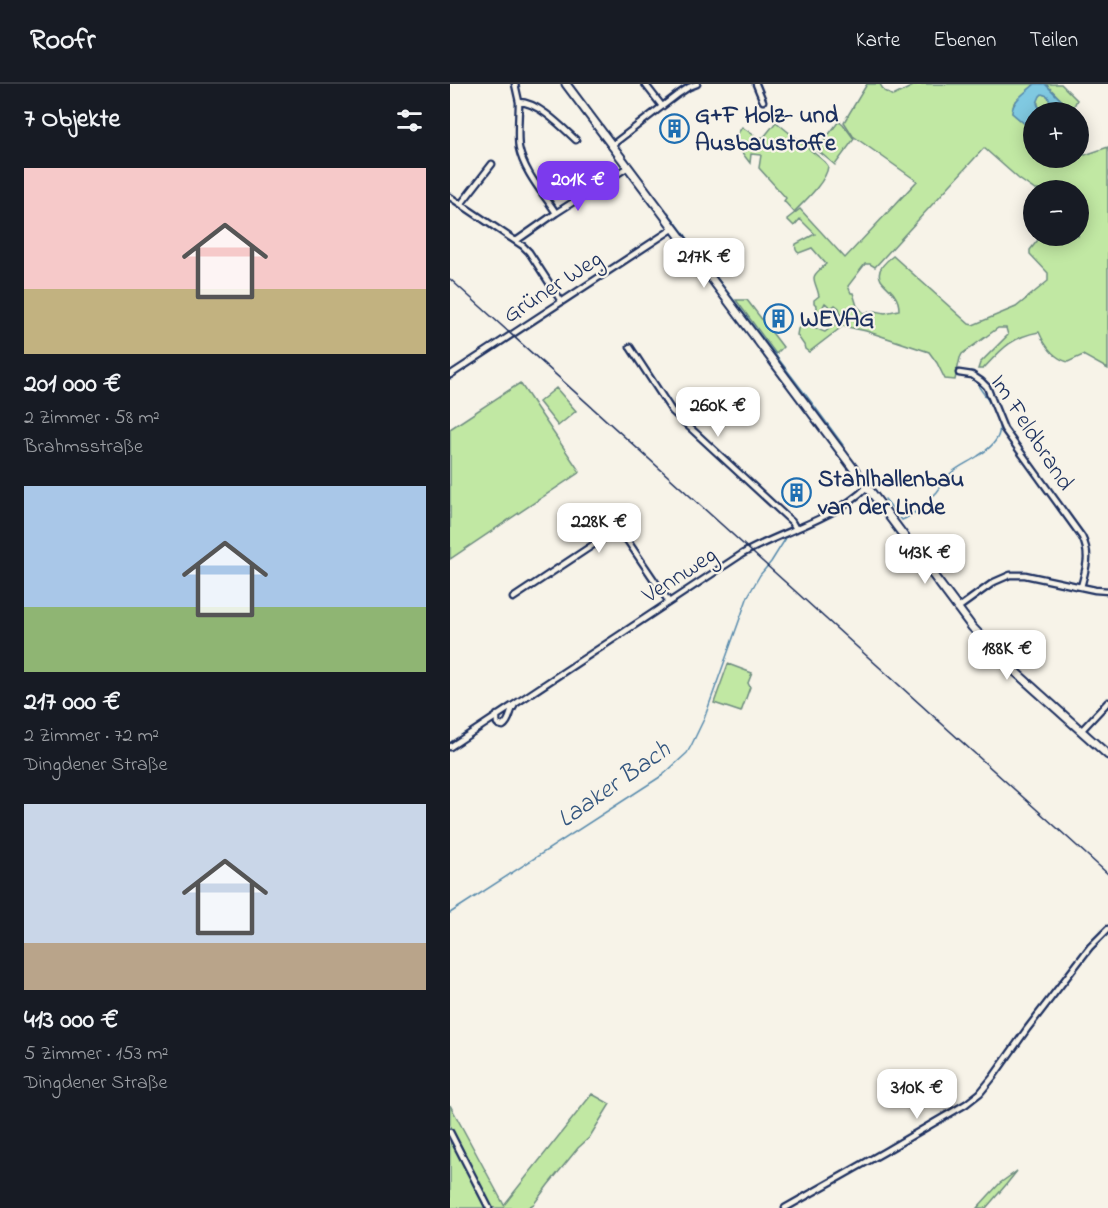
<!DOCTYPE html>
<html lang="de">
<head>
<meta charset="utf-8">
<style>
  :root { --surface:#171b24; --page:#20242c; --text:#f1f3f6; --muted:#9ea1a6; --line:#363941; --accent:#7c3aed }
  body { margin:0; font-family:"Indie Flower",sans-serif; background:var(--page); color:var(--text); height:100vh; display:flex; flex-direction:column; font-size:22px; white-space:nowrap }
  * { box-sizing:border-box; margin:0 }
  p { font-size:20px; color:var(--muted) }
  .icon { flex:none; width:33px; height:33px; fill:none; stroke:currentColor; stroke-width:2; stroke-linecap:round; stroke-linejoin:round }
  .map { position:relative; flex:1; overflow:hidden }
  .panel { display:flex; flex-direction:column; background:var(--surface); width:450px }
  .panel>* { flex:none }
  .tools { position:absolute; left:573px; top:18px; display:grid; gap:12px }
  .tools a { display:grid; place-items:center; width:66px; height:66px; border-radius:50%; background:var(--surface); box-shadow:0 3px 15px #0003; font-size:30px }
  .price { position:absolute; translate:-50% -51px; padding:0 14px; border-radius:12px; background:#fff; color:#222; font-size:20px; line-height:39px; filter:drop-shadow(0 2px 3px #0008) }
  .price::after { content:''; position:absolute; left:50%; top:36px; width:18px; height:14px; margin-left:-9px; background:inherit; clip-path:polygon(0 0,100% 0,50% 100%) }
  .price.active { background:var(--accent); color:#fff }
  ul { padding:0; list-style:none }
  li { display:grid; align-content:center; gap:12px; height:318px; padding:0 24px }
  li span { display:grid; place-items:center; height:186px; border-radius:0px; color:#555 }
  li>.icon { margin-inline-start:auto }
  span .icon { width:108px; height:108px; fill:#fffc; stroke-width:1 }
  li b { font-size:26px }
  h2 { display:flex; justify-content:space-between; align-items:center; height:72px; padding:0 24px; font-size:26px }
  header { display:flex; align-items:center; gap:36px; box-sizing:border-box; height:84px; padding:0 30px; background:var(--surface); border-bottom:2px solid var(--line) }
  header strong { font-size:28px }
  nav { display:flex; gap:33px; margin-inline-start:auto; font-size:21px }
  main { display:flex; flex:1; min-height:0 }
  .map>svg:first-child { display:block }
  .green { fill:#c1e8a3; stroke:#6e8c80; stroke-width:1.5; fill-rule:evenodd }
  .water { fill:#80c9e1; stroke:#588bad; stroke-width:1.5 }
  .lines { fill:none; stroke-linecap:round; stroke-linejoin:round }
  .stream { stroke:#588bad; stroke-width:1.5 }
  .street-casing { stroke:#1b2f5e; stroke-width:9 }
  .secondary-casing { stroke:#1b2f5e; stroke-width:11 }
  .street { stroke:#f7f3e8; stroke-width:4.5 }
  .secondary { stroke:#f7f3e8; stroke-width:7 }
  .rail { stroke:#1b2f5e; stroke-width:1.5 }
  .labels { text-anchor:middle; stroke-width:4.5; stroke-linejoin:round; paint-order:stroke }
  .poi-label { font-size:24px; font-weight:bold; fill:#1b2f5e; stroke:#f7f3e8; text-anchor:start }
  .street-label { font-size:24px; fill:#1b2f5e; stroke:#f7f3e8 }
  .water-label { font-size:26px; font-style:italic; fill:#34567f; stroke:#f7f3e8 }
</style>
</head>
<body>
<header>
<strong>Roofr</strong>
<nav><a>Karte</a><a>Ebenen</a><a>Teilen</a></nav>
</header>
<main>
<section class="panel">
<h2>7 Objekte<svg class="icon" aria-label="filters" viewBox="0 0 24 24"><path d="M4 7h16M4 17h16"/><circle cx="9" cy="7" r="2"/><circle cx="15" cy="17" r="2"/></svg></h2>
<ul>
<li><span style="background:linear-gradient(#f6c9c9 65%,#c2b280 0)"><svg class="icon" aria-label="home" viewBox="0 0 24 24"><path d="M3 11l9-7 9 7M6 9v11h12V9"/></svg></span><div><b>201 000 €</b><p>2 Zimmer · 58 m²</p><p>Brahmsstraße</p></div></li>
<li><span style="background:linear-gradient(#a9c7e8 65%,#8fb573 0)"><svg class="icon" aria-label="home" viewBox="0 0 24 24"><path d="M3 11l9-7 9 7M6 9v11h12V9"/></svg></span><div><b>217 000 €</b><p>2 Zimmer · 72 m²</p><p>Dingdener Straße</p></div></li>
<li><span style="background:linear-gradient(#c9d6e8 75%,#b9a48a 0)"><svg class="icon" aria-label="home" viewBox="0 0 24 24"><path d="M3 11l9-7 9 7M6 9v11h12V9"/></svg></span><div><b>413 000 €</b><p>5 Zimmer · 153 m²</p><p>Dingdener Straße</p></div></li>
</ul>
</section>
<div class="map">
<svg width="658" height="1124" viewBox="0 0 658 1124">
  <rect width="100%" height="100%" fill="#f7f3e8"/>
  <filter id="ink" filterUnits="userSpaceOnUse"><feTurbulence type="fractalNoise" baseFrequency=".0167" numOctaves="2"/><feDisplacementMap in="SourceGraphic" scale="12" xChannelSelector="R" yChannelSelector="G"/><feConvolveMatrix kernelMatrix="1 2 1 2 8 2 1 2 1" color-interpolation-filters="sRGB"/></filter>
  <g filter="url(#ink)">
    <!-- green -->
    <path class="green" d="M417 0H430L434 7 443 12 467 0H585L564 19 562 29 583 47 584 74H628L629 70 635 71 658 63V285L633 271 618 278C603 274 595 262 589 248 561 253 551 266 533 285H528L530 279 558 251 556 244H548L512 270 510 274 505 296 495 295 487 279 479 268 416 247 393 242 359 268 355 265 354 261 347 251 348 245 353 239C361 240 367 246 375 248L391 236 392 233 389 224 385 221 381 224 375 219 371 226 369 227 367 226V222L364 219V216L369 212C365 193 357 196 376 180L362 164 349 169C345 167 345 164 346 160L365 150 350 135 344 142 337 135 350 125 395 174 467 97 403 52 394 38ZM534 64 569 95 585 106H628V152H591L580 166V170L598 189V197L566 223 523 241 519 240 443 172C436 177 425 186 431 196 435 202 442 206 445 212 448 216 449 221 449 226L435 229 425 227 414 229 407 222 403 209H401L398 202 415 180H420L425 183Z
      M596 0H611L627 16 621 28H613L615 23 614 19Z
      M592 10 598 12 600 15 599 28C588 28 584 17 592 10Z
      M389 37 393 40 404 55 385 81 367 66Z
      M326 38 375 78 378 82C377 97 354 118 344 128L334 117 336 114 309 84 311 71 301 70 300 79 283 57 292 43 308 54 314 53Z
      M297 216 333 263 326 270 286 216Z
      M70 299 130 388 0 475V345Z
      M106 304 126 327 108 342 89 318Z
      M278 580 302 589 298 599 300 603 291 628 264 619Z
      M142 1010 160 1020 139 1054 128 1064 98 1101 84 1120 77 1124H41L0 1047V1021L54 1121Z
      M0 1051 38 1124H0Z
      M567 1087 555 1102 536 1124H527L550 1099Z"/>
    <!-- water -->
    <path class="water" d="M585 0H595L614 19 615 23 613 28H599L600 19 598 12 592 10 590 12 587 19 588 22 596 28H584L583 47 562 29C562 16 576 8 585 0Z"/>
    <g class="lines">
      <!-- stream -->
      <path class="stream" d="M218 128 259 183
        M264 190 362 319 393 361
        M435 415 452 436C463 432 479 417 487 408 492 402 495 394 501 389 509 382 519 378 528 372 536 367 547 358 549 349 552 337 536 312 529 303L528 300
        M0 829 213 691 237 669 241 662 254 635 298 512 310 491 321 478 336 454"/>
      <defs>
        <path id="street" d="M65 0 69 18
          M195 0 212 22
          M306 0 313 17
          M162 61 227 11 239 3 247 0
          M0 113 73 162 79 168 111 217
          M11 120 42 80
          M106 129C93 109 74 88 69 64 67 51 69 32 69 18 88 18 112 43 126 56
          M66 157 106 129 178 83
          M180 263 222 327 342 438 346 445
          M509 289 522 291 531 297 537 303 554 345 632 453C641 471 636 484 631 503
          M0 291 224 144
          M63 514 158 451 167 450 177 456 219 518
          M508 524 544 498 560 491H575L645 506 658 507
          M47 631V639L49 641 53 642C61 637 59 628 64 622
          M631 647 658 618
          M0 663 292 470C334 446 382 437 417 403
          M0 1048 39 1124
          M335 1124 434 1068 516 1020 530 1009 543 993 577 945 640 863 658 845"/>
        <path id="secondary" d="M116 0 522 543 559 582 658 671"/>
      </defs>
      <!-- street casing -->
      <use href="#street" class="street-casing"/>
      <!-- secondary casing -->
      <use href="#secondary" class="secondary-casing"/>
      <!-- street -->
      <use href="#street" class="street"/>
      <!-- secondary -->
      <use href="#secondary" class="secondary"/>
      <!-- rail -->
      <path class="rail" d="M0 195 658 790"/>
    </g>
  </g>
  <!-- icons -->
  <defs>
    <symbol id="building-ring" viewBox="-11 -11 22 22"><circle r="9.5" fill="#f7f3e8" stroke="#1f6fb2" stroke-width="1.5"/><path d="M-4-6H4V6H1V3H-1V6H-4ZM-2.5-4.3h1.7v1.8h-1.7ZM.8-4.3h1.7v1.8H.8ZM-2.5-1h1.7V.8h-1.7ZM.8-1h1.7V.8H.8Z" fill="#1f6fb2"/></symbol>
  </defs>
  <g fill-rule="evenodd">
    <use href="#building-ring" x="208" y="28" width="33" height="33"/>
    <use href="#building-ring" x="312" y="218" width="33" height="33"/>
    <use href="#building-ring" x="330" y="392" width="33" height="33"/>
  </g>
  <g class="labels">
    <!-- poi labels -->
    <g class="poi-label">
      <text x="245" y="38">G+F Holz- und<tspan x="245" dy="28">Ausbaustoffe</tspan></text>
      <text x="350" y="242">WEVAG</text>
      <text x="368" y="402">Stahlhallenbau<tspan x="368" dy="28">van der Linde</tspan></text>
    </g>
    <!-- street labels -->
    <g class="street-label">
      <text transform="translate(102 202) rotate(-33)" y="8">Grüner Weg</text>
      <text transform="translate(583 348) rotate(57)" y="8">Im Feldbrand</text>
      <text transform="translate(229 490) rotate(-33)" y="8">Vennweg</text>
    </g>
    <!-- water labels -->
    <g class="water-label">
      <text transform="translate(163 699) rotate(-35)" y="9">Laaker Bach</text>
    </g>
  </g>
</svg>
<div class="tools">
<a>+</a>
<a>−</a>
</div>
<b class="price active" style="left:128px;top:128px">201K €</b>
<b class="price" style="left:254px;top:205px">217K €</b>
<b class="price" style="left:268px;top:354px">260K €</b>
<b class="price" style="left:149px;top:470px">228K €</b>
<b class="price" style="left:475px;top:501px">413K €</b>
<b class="price" style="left:557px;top:597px">188K €</b>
<b class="price" style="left:467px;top:1036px">310K €</b>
</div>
</main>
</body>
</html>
